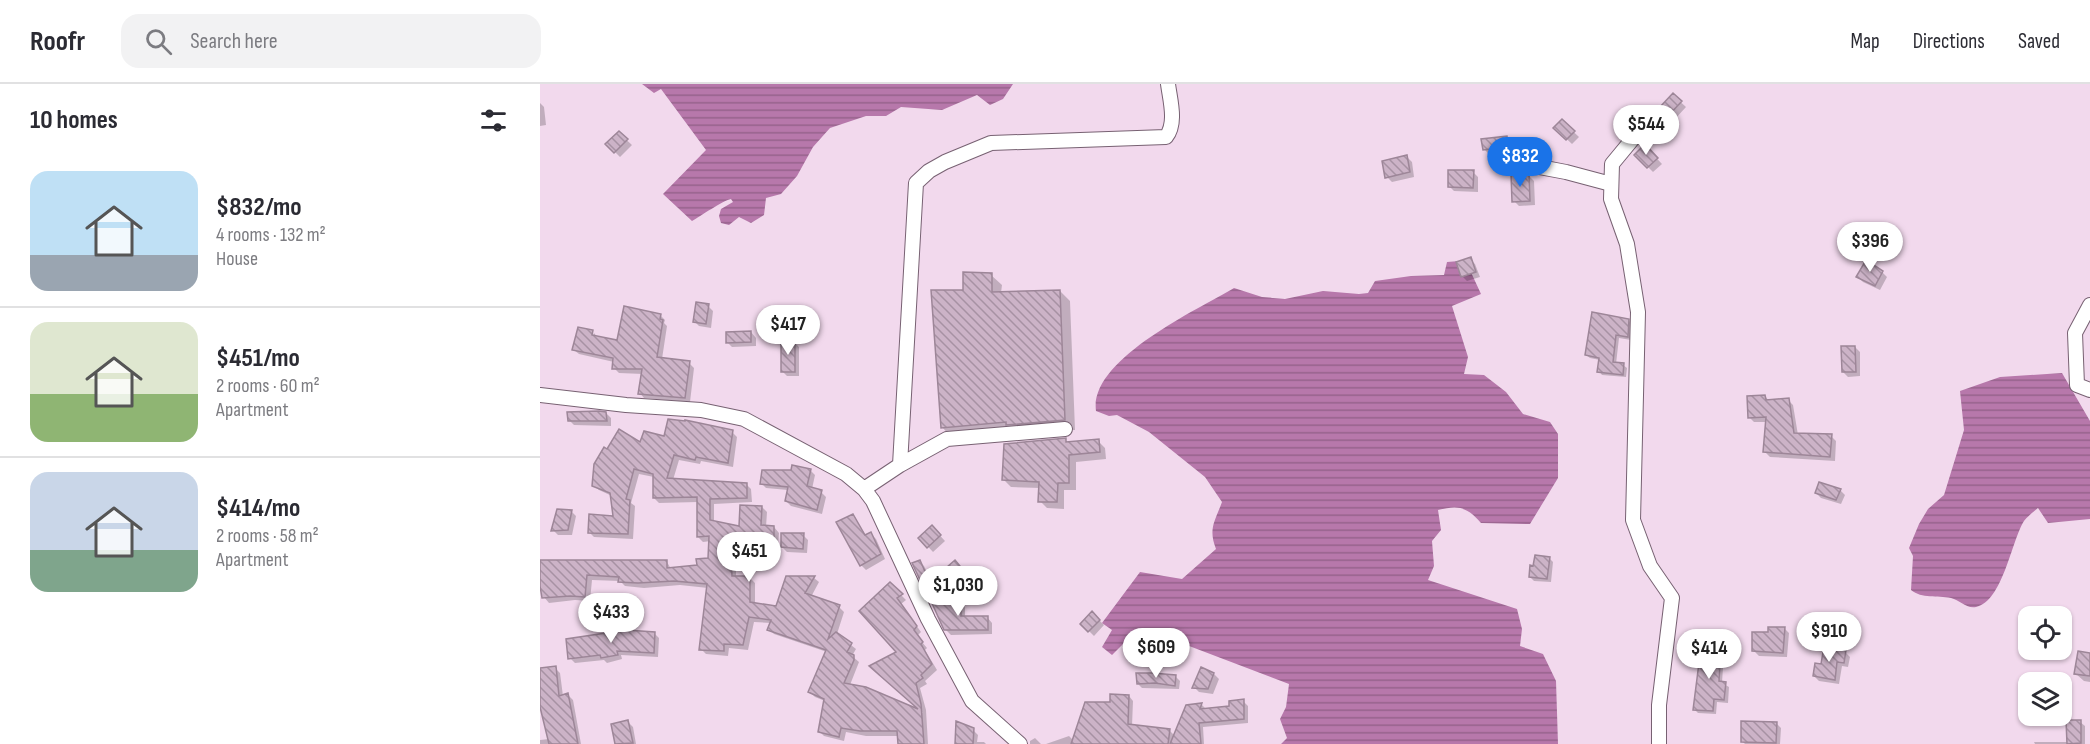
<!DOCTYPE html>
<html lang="en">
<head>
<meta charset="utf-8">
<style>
  :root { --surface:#fff; --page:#f2f2f3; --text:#2b2b33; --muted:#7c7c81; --line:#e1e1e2; --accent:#1a73e8 }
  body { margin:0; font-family:"Sofia Sans Condensed",sans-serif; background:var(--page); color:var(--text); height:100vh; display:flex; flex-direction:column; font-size:22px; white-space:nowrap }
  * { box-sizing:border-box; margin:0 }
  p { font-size:20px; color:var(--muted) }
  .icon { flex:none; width:33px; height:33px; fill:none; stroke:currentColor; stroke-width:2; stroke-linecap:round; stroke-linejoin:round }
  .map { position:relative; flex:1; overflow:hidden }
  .drawer { display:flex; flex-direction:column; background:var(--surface); width:540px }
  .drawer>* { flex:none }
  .fabs { position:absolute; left:1478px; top:522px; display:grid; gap:12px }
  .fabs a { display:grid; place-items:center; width:54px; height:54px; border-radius:12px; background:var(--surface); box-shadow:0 2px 4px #0004; font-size:30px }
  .price { position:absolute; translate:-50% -51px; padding:0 14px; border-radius:21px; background:#fff; color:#222; font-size:20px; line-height:39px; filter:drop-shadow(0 2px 3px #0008) }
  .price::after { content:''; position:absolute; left:50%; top:36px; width:18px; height:14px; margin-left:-9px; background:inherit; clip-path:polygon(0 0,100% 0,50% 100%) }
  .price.active { background:var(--accent); color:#fff }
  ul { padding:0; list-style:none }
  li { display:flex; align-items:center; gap:18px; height:150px; padding:0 30px }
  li+li { border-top:2px solid var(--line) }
  li span { display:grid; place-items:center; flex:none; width:168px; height:120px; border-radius:18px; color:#555 }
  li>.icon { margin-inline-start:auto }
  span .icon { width:72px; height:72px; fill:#fffc; stroke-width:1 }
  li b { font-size:26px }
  h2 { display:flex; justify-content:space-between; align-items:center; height:72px; padding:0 30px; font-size:26px }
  header { display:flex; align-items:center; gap:36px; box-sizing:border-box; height:84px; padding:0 30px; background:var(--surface); border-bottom:2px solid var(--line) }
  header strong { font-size:28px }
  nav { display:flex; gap:33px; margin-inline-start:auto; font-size:21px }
  .search { width:420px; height:54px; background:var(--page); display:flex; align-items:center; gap:15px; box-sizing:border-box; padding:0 21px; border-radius:18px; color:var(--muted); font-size:22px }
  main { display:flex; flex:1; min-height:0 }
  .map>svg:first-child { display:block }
  .water { fill:url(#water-rules) }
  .shadow { fill:#0003 }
  .building { fill:url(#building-back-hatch); stroke:#9d8698; stroke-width:1.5 }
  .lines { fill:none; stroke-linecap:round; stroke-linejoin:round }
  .minor-casing { stroke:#776172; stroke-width:16 }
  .minor { stroke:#fff; stroke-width:14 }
</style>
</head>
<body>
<header>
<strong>Roofr</strong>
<div class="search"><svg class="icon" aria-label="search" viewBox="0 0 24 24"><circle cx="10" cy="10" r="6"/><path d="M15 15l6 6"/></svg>Search here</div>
<nav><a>Map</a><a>Directions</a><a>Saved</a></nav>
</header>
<main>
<section class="drawer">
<h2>10 homes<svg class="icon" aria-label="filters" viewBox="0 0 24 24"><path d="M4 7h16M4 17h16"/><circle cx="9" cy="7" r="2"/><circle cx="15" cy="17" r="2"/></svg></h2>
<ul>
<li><span style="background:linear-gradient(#bfe0f5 70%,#9aa5b1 0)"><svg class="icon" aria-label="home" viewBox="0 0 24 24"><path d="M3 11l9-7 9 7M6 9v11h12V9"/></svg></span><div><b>$832/mo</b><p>4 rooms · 132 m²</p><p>House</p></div></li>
<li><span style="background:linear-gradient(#dfe7d0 60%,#8fb573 0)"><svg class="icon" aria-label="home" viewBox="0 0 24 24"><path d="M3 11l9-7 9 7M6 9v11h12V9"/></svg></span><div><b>$451/mo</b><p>2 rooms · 60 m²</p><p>Apartment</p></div></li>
<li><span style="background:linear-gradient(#c9d6e8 65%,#7fa58c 0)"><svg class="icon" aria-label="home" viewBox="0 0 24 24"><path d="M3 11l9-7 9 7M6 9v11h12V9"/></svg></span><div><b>$414/mo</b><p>2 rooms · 58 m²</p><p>Apartment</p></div></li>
</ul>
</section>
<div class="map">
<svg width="1550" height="660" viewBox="0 0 1550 660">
  <defs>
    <pattern id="water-rules" width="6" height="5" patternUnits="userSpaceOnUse" patternTransform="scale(1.5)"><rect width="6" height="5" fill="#b778ab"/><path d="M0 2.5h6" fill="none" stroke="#96638c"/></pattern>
    <pattern id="building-back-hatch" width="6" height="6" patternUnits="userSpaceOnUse" patternTransform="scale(1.5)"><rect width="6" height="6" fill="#ccb3c7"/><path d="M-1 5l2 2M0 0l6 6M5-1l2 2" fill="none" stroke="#a792a3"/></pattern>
  </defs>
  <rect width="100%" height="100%" fill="#f2d9ed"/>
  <!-- water -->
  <path class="water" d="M102 0H473L463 15 450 21 437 11 402 26 361 23 346 32H326L290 44 273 63 257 92 241 110 226 114 224 131 211 139 199 133 189 141 181 139 179 132 181 125 193 118 191 115C182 117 161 132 152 137L123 110 166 66 121 5 114 9Z
    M920 177 929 184 941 210 912 222 928 273 924 290 944 291 966 308 983 330 1010 338 1018 350V394L990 440 941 439C927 423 919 421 898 426L901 446 892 457 894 482 888 496 977 525 982 545 980 562 1003 570 1016 597 1018 660H741L747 654 740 635 746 623 749 600 636 557 626 573 612 584 583 560 572 571 562 563 572 546 562 539 600 488 642 495 676 465C668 445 675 437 682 418L665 393 609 348 577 331 569 332 556 327C549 276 655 227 694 204L722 213 745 215 783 207 819 210 828 209 835 197 871 192 904 191 907 178Z
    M1522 289 1550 337V435L1508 439 1498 424C1493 428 1488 432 1484 437 1471 458 1463 517 1436 523 1426 525 1420 516 1411 514 1397 511 1382 515 1371 506L1373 472 1369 464 1379 440 1388 425 1404 411 1424 346 1420 307 1460 293Z"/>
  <!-- shadow -->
  <path class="shadow" d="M1133 11 1146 23 1135 35 1122 23Z
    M0 19 4 23 6 41 0 42Z
    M1022 37 1039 53 1032 60 1015 44Z
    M79 49 92 61 80 73 67 60Z
    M967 54 972 59 973 68 949 70 944 65Z
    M1105 62 1122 80 1113 88 1096 71Z
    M867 73 872 78 874 93 852 98 847 93Z
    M933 88 938 93V108L914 107 909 102Z
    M989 92 994 97 995 121 979 122 974 117Z
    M930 175 935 180 940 193 927 197 922 192Z
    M1342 188 1347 193 1340 206 1323 198 1318 193Z
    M451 191 462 201 461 209 520 207 530 217 535 346 412 354 402 343 424 207Z
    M168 222 173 227 171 244 159 242 154 237Z
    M85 224 120 231 125 236 124 239 127 242 122 275 149 279 154 284 150 318 104 314 100 309 103 290 79 289 74 284V278L39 270 34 266 39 244 53 249H51L49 258H51L54 249 57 253 78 258Z
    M1088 236 1092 240 1091 256 1079 254 1076 280 1083 281 1087 284 1086 293 1062 291 1059 287 1060 276 1050 274 1046 271Z
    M211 248 216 254V262L192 263 187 258Z
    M254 258 259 263V292H247L242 287Z
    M1315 263 1320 268V292L1308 293 1303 288Z
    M1225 312 1229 317 1248 316 1253 321 1258 351 1291 352 1296 357 1295 377 1230 373 1225 368 1227 338H1214L1209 333Z
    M66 329 71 334V342L34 341 29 336Z
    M80 347 101 360 125 354 192 348 197 353 193 383 161 377 160 380 139 376 133 396 206 400 211 405 212 418 174 420V438L201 444 222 423 227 428 226 443H234L239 449 238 462 215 460 214 477 196 475V494H210L215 499V520L237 524 247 494H274L279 498 271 513 299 523 304 528 297 550 316 565 312 572 319 578 310 601 326 604 383 629 336 587 358 568 350 500 366 516 361 520 381 548 377 552 387 564 385 566 397 586 385 597 387 600 380 604 386 626 388 660H359L358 652H326L306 648 304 657 284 652 279 647 285 617 275 613 270 608 287 568 234 550 229 545 231 539 214 538 208 566 189 564 188 572 166 570 161 565 168 504 140 501 104 504 85 502 80 497 52 496 50 517 35 516 9 519 4 513 0 499V478H127L131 485 159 482 169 475 171 457 163 458 158 453V418L119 419 114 414V393L99 390 91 419 95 422 93 455 54 453 49 448 75 434 72 412 59 406 53 401 55 381Z
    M525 356 529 359 558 357 565 364 566 375 536 378V406H524V425L507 424 500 417V404L471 403 464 396Z
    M270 386 275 391 272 405 281 408 286 413 282 430 251 422 246 417 248 406 226 404 221 399Z
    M1300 406 1305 411 1301 420 1281 414 1276 409Z
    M31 427 36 432 32 451H18L13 446Z
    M313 432 326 452 331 450 336 455 345 475 326 486 321 481Z
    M392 443 405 457 393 468 380 454Z
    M263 451 268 456 267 469 247 468 242 463Z
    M1009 474 1013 478 1011 498 994 497 990 493 995 483Z
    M379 477 384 482 392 498 414 478 428 492 399 518H420L425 523V534L447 533 452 539V550L411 551 406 546 392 515V502L388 504 383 499Z
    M552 529 564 541 554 552 542 540Z
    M1244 544 1249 549 1247 573 1219 572 1214 567 1229 550Z
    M114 549 119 554 118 573 81 571 82 575 67 579 64 576 35 579 30 574Z
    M1180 565 1184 568 1182 599 1189 603 1188 619 1177 618 1176 630 1158 629 1155 626Z
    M1305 568 1310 573 1308 583 1302 582 1299 600 1279 597 1274 592 1282 582Z
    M1550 571V598L1544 597 1536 590Z
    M15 584 20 589 23 612 28 611 33 616 41 660H0V656L9 655 0 618V585Z
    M674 590 679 595 673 610 659 608 654 603Z
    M636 593 640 597 639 605 602 604 598 600Z
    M589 612 593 617 592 642 629 646 635 652 647 622 662 621 667 626 690 623 703 617 708 622V639L663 643 664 660H506L529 652 534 657 571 620Z
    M88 638 93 643 96 660H76L72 641Z
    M1540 638 1545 642V660H1495L1494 658H1528Z
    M1236 639 1241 644 1240 660H1205L1202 657Z
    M433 646 438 651 437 658H444L446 660H416Z
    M495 654 501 660H490V657Z"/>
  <!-- building -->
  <path class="building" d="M1133 9 1142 17 1129 31 1120 23Z
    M1022 35 1035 47 1026 56 1013 44Z
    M79 47 88 55 74 69 65 60Z
    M967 52 968 63 943 66 941 55Z
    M1105 60 1118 74 1107 84 1094 71Z
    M867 71 870 88 845 94 842 77Z
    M908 86H934L933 104 908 103Z
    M971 90H989L990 117 972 118Z
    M931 173 936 188 921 193 916 178Z
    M1326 176 1343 187 1335 202 1316 193Z
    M423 188 452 189V208L520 206 525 336 466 341V338L401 344 391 206H423Z
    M156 218 169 220 166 240 153 238Z
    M84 222 121 230 120 235 123 236 117 273 150 277 145 314 98 310 102 285H72L73 274 32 266 38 243 53 246 52 251 77 256Z
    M1052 228 1089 235 1088 253 1076 251 1073 278 1084 279 1083 291 1057 288 1059 274 1045 271Z
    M211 247V258L186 259V248Z
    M241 257H255V288H241Z
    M1301 262H1315L1316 288H1302Z
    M1225 311 1226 316 1249 314 1254 349 1292 350 1290 373 1223 368 1226 333 1208 334 1207 312Z
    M59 327 66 328 67 337H28L27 328Z
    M128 335 145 337V336L193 346 188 379 156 373 155 376 134 371 127 394 207 399V414L170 415V436L199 442 200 421 222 422 221 441 234 442V457L211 456 209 472 191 471 192 492H210V518L236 522 246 492H275L265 509 300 521 288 555 296 548 312 559 307 568 314 571V576L304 599 326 603 378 625 329 582 356 568 319 527 350 498 363 510 357 514 377 542 374 546 383 558 381 560 392 580 381 591 383 594 376 599 381 620 384 660H358L357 647H320L301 644 299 653 278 648 284 615 268 608 286 566 227 546 231 536 209 533 203 561 184 560V567L159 566 167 500 134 497 98 499 78 498 79 493 47 491 45 513 30 512 2 514 0 502V476H127V484L157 481 156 475 168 474 169 452 157 453V413L113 414V390L94 385 86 415 90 416 88 450 48 449 49 430 73 432 70 409 52 402 54 380 64 363 67 365 79 345 100 358 104 347 124 352Z
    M526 354V358L559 355 560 368 529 371V399H518L517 418H498L499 398 462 396 464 360Z
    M252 381 271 385 267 402 282 406 277 426 245 417 248 403 220 400 222 386H251Z
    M1279 398 1301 405 1296 416 1275 409Z
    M17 425 32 426 28 446 11 447Z
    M313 430 325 451 331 448 341 470 320 482 296 438Z
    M392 441 401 451 387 464 378 454Z
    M241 449H264L263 465 241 463Z
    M995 471 1010 473 1007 495 989 493 990 481 993 482Z
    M380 476 389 497 382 500 372 479Z
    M415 476 424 487 391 516V497Z
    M421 516V532H448V546H404L391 517Z
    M552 527 560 536 548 548 540 540Z
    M1228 543H1245L1243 569 1212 567V548H1228Z
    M86 546 115 548 114 569 77 567 78 571 61 574 60 571 28 575 26 555Z
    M1164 562 1181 563 1179 597 1186 598 1184 616 1174 615 1173 627 1153 626 1161 563Z
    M1284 562 1306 566 1304 579 1297 578 1295 596 1273 592 1275 579 1281 580Z
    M1538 567 1550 569V592L1534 590Z
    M16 582 19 612 28 609 38 660H9L0 623V584Z
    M661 583 674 589 668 605 652 604Z
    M596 589H612L636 591 635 602 615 599 597 600Z
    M570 610 589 611 588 640 630 645 628 660H531L545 618H570Z
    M704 615V635L659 639 661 660H630L646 621 662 619 660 625 689 622V617Z
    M88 636 93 659 75 660 71 640Z
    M1526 636H1541V659L1527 660Z
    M416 637 434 644 433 660H415Z
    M1201 637 1237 638 1236 659 1201 658Z"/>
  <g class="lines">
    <defs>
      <path id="minor" d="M1110 34 1072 80 1071 115 1087 160 1098 228 1093 436 1110 482 1132 514 1119 621V660
        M963 76 1026 88 1071 100
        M1550 221 1535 249 1537 301 1550 306
        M0 311 86 321 161 326 204 335 306 390 324 405 333 417 388 535 432 617 480 660
        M360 381 376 99 389 87 405 78 451 59 626 53C637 39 630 16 628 0
        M324 405 360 381 407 355 525 345"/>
    </defs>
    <!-- minor casing -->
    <use href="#minor" class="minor-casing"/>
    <!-- minor -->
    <use href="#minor" class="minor"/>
  </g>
</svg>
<div class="fabs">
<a><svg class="icon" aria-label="locate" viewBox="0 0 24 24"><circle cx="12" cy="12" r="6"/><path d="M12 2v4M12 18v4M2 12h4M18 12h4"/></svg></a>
<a><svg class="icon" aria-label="layers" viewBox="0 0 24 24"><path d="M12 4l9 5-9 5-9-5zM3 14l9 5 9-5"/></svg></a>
</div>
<b class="price" style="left:1106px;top:72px">$544</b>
<b class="price active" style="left:980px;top:104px">$832</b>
<b class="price" style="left:1330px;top:189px">$396</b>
<b class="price" style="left:248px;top:272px">$417</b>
<b class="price" style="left:209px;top:499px">$451</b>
<b class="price" style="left:418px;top:533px">$1,030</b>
<b class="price" style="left:71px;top:560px">$433</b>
<b class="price" style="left:1289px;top:579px">$910</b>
<b class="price" style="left:616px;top:595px">$609</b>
<b class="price" style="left:1169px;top:596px">$414</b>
</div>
</main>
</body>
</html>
